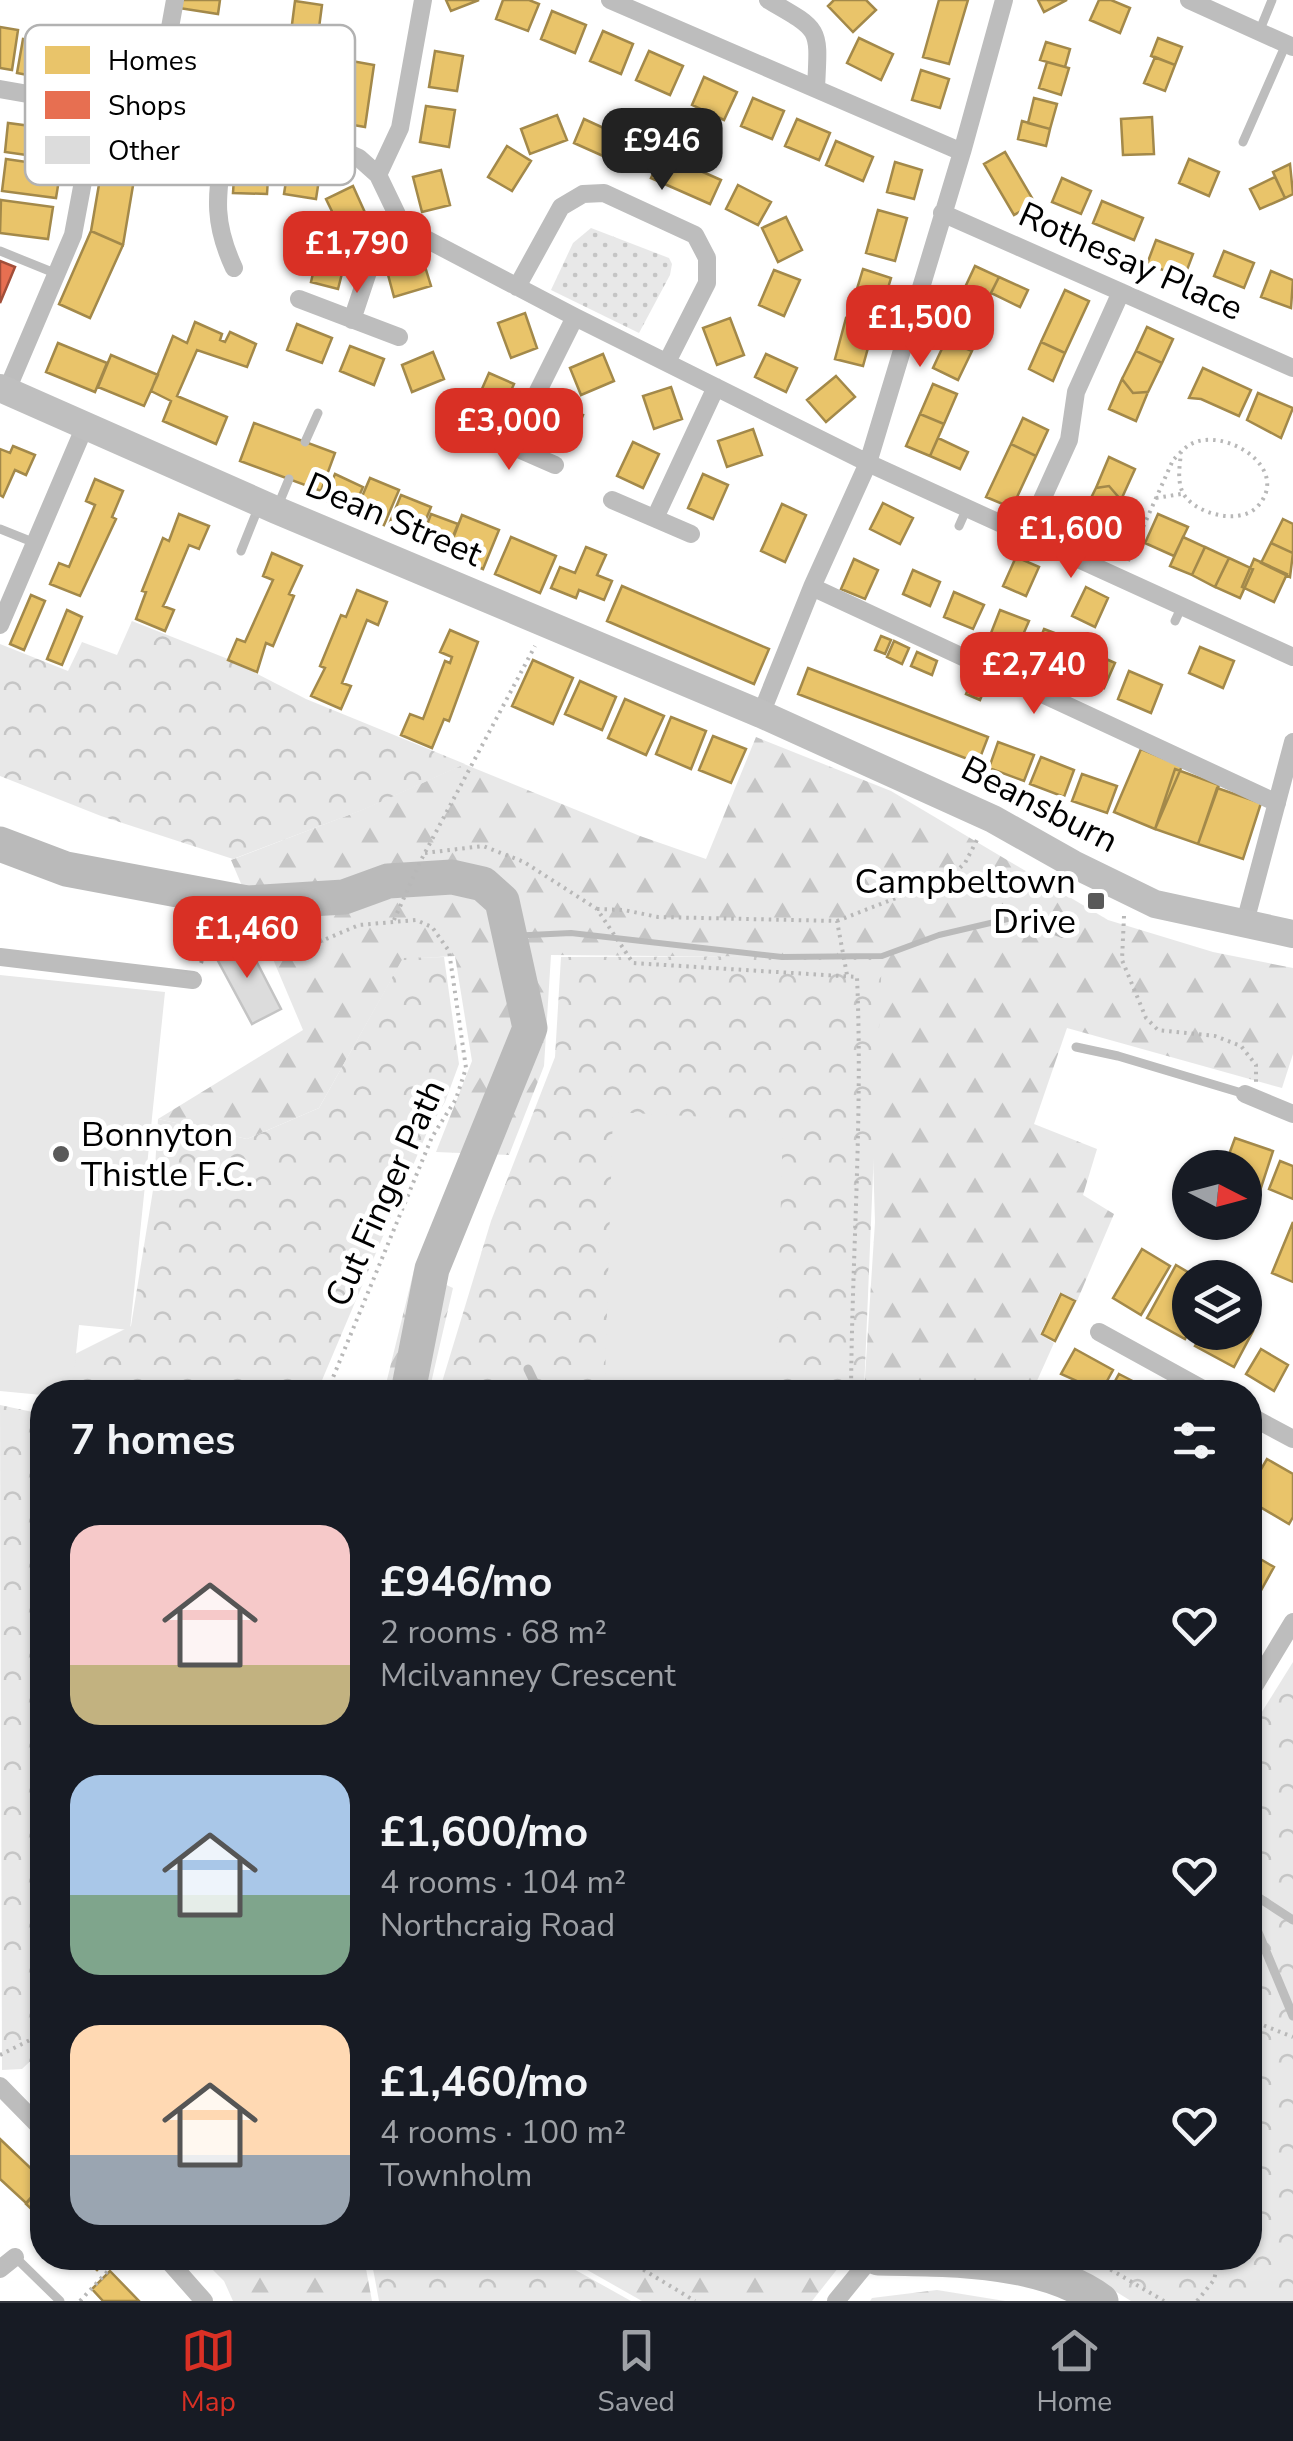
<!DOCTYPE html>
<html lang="en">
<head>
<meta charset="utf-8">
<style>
  :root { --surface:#171b24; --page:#242831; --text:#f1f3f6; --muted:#9ea1a6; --line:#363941; --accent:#d93025 }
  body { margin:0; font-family:"Nunito Sans",sans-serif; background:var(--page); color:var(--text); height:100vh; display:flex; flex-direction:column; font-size:38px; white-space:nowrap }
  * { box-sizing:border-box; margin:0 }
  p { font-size:32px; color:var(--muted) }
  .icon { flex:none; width:55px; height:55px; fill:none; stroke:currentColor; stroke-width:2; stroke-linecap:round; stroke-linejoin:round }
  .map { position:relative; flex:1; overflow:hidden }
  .drawer { position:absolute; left:30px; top:1380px; width:1232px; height:890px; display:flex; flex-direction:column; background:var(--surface); border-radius:40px; box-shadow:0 2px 8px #0004 }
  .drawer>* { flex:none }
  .needle { width:65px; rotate:96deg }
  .fabs { position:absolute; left:1172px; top:1150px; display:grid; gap:20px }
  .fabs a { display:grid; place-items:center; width:90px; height:90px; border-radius:50%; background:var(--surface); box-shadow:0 2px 8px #0004; font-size:50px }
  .price { position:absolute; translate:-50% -85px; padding:0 22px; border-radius:20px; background:var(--accent); color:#fff; font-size:32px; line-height:65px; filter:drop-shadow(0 2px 5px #0008) }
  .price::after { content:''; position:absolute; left:50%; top:60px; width:30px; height:22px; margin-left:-15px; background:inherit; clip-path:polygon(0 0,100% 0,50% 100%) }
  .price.on { background:#222; color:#fff }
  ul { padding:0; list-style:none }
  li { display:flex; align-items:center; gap:30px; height:250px; padding:0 40px }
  li span { display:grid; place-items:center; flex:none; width:280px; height:200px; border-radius:30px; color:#555 }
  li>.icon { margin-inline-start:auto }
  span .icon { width:120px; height:120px; fill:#fffc; stroke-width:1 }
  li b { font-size:42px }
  h2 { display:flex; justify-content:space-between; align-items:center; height:120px; padding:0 40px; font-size:42px }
  .menu { display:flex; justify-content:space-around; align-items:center; height:140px; border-top:2px solid var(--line); background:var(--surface); font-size:28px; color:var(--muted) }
  .menu a { display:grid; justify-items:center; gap:5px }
  .menu .on { color:var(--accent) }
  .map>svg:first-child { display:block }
  .grass { fill:url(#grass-dots) }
  .forest { fill:url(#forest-firs) }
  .park { fill:url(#park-crowns) }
  .pitch { fill:#e8e8e8 }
  .homes { fill:#e9c46a; stroke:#a3894a; stroke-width:2.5 }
  .shops { fill:#e76f51; stroke:#a24e39; stroke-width:2.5 }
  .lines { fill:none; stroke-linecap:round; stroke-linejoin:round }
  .stream { stroke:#bababa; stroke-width:6 }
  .river { stroke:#bababa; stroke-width:35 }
  .building { fill:#dcdcdc; stroke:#c4c4c4; stroke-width:2.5 }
  .path { stroke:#b8b8b8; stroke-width:4; stroke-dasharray:2.5 5; stroke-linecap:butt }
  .lane { stroke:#bdbdbd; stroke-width:9 }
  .street { stroke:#bdbdbd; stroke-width:18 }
  .secondary { stroke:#bfbfbf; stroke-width:28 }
  .poi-dot { fill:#595959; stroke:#fff; stroke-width:4 }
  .labels { text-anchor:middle; stroke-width:10; stroke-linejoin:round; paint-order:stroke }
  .street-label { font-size:35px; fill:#000; stroke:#fff }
  .poi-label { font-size:35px; fill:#000; stroke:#fff; text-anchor:end }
  .key { fill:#fff; stroke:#b2b2b2; stroke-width:2.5 }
  .key-label { font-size:28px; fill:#000 }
</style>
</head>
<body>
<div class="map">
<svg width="1293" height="2301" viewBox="0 0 1293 2301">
  <defs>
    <pattern id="grass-dots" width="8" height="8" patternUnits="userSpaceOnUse" patternTransform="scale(2.5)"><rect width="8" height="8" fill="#e8e8e8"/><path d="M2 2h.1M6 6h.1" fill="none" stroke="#c5c5c5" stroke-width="1.8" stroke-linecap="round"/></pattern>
    <pattern id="forest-firs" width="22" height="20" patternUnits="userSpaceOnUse" patternTransform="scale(2.5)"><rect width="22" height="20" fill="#e8e8e8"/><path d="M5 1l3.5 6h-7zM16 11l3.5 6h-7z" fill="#c5c5c5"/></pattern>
    <pattern id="park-crowns" width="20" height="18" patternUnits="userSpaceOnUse" patternTransform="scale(2.5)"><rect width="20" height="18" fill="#e8e8e8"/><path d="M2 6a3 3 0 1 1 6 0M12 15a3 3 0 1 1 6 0" fill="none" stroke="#c5c5c5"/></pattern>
  </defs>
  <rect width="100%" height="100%" fill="#fff"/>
  <!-- grass -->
  <path class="grass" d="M591 228 669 258 672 264 670 275 639 333 551 290 573 243Z"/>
  <!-- forest -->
  <path class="forest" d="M756 737 891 791 1108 920 1213 952 1293 968V1054L1282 1088 1067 1028 1034 1124 1097 1149 1083 1195 1114 1214 1077 1301 1060 1292 1040 1334 1054 1343 1032 1392H864L875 1222 867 958 551 955 544 1066 509 1155 436 1152 472 1061 455 956 403 959 319 1108 247 1139 158 1119 303 1030 231 860 364 809 464 764 640 836 706 859Z
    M414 1270 453 1288 429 1392H384Z
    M201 2258H364L372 2301H233L224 2281Z
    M566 2258H846L812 2301H642Z
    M937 2290 1005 2301H870L872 2298Z"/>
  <!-- park -->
  <path class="park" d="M132 621 228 659 306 699 465 764 365 809 233 859 101 816 0 776V644L68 671 82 642 117 655Z
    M882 956 864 1392H439L491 1221 555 1057 561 957Z
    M444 957 459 1064 445 1102 428 1130 317 1392H44L45 1369 131 1326 154 1184 158 1119 247 1139 319 1108 403 958Z
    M0 1405 42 1414V2050L22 2069 2 2070Z
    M1293 1662V2301H1131L1062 2258H1250V1731Z
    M371 2258H554L631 2301H379Z"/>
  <!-- pitch -->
  <path class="pitch" d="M0 975 165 992 130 1330 79 1325 72 1392H42V1395L0 1391Z
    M613 1112 783 1121 776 1388 605 1379Z"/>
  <!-- homes -->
  <path class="homes" d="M181 0H220L218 14 179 8Z
    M446 0H479L451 11Z
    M503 0H529L539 4 528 31 496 19Z
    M834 0H866L876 10 853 32 828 6Z
    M939 0H968L949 64 923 57Z
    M1038 0H1067L1044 12Z
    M1099 0H1111L1130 8 1120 33 1090 20Z
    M295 1 322 5 317 43 290 40Z
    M552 11 586 25 575 53 541 39Z
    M0 27 18 30 12 70 0 68Z
    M603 31 633 44 621 74 590 61Z
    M859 38 893 54 881 80 847 63Z
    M1158 38 1182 47 1175 65 1151 56Z
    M23 39 60 45 54 80 17 73Z
    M1046 42 1070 49 1065 67 1040 60Z
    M435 51 463 56 457 91 429 87Z
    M649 51 683 66 670 95 636 80Z
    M1155 57 1175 65 1165 91 1144 83Z
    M346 60 374 65 365 127 336 122Z
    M1047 62 1069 68 1061 95 1039 88Z
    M921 70 949 79 940 108 912 100Z
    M704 77 737 92 724 120 692 105Z
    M753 98 784 111 772 139 741 126Z
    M1034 98 1057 104 1050 129 1028 123Z
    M426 106 455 110 449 147 420 142Z
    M47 115 68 118 62 160 5 152 8 123 46 128Z
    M557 115 567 140 530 154 521 129Z
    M1152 117 1154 154 1123 155 1121 119Z
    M584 119 641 145 630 168 574 143Z
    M797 119 830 133 819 160 785 146Z
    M1022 121 1050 129 1046 146 1018 139Z
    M109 126 142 132 123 245 91 231Z
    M836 141 873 157 863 181 826 165Z
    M507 146 531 161 512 191 488 177Z
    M1005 152 1035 203 1014 215 984 164Z
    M662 154 721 180 710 204 651 178Z
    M6 159 61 167 56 198 2 191Z
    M1189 159 1219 172 1209 196 1179 183Z
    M235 162 269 163 267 194 233 193Z
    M895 162 922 170 914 199 887 192Z
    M1290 164 1293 194 1285 198 1273 172Z
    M288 168 320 173 316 199 284 194Z
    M441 170 450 205 422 212 413 177Z
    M1275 177 1285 198 1260 209 1250 189Z
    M1062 178 1091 191 1081 214 1052 202Z
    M738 185 771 202 758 225 726 209Z
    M353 186 367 217 341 230 326 199Z
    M1 200 53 207 48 239 0 233Z
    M1102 201 1143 218 1134 240 1093 223Z
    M878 210 907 218 895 261 866 253Z
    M786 217 802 250 778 262 762 228Z
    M91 231 123 245 90 318 59 304Z
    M1156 240 1193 254 1184 278 1147 264Z
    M319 247 347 254 338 289 311 282Z
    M1224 251 1254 263 1244 288 1214 276Z
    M423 260 431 286 394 297 387 271Z
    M975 266 999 277 984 307 961 296Z
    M863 269 891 278 881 311 853 302Z
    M774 270 800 280 784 316 759 305Z
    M1271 271 1293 280 1291 308 1261 297Z
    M999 277 1028 290 1020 307 991 293Z
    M1065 290 1089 301 1065 353 1041 342Z
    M961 296 984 307 971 334 948 323Z
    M525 313 537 348 511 358 498 323Z
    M730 318 744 355 717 365 703 328Z
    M846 318 874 326 863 366 835 359Z
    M195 322 222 334 220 340 225 342 230 332 256 344 247 367 197 350 177 396 227 417 216 444 163 421 171 401 151 391 173 336 187 343Z
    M297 324 332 338 322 363 287 350Z
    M1147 327 1173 339 1162 363 1136 351Z
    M946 340 972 351 958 380 933 368Z
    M1041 342 1065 353 1053 381 1029 369Z
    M58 343 107 363 95 392 46 372Z
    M350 346 384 359 374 385 340 371Z
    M1136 351 1162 363 1148 392 1133 393 1122 379Z
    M433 352 444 379 412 392 402 365Z
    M603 354 614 381 581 395 570 368Z
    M766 354 797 368 786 392 755 377Z
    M111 355 158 375 144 406 98 387Z
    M1203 368 1251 390 1239 416 1201 399 1189 398Z
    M489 373 514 384 499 418 474 407Z
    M836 376 855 397 826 422 807 400Z
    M1122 379 1133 393 1148 392 1136 421 1109 409Z
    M933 384 957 394 944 424 920 414Z
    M671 387 682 419 654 429 643 396Z
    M1258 393 1293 408 1281 438 1247 420Z
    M557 405 583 415 570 447 544 436Z
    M920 414 944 424 930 456 906 446Z
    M1023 418 1048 430 1036 456 1011 444Z
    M254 423 335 453 321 491 240 461Z
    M753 429 762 455 727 467 718 441Z
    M938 438 968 452 960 469 930 456Z
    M633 442 659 454 643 488 617 476Z
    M1011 444 1036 456 1012 508 986 497Z
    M13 446 35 455 26 475 15 470 3 497 0 495V449L10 453Z
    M1109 457 1135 469 1121 500 1109 486 1096 488Z
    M335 474 363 487 352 512 324 500Z
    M703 474 728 485 713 519 688 508Z
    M370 478 399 490 384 525 355 513Z
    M95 479 123 491 112 517 116 519 80 596 50 584 59 563 69 567 95 505 86 501Z
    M1109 486 1121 500 1110 526 1083 514 1096 488Z
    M401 495 431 507 418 539 388 527Z
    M883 503 913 518 900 544 870 529Z
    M782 504 806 515 785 562 761 551Z
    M179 514 209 526 199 549 189 545 166 600 163 606 174 610 165 631 136 619 146 592 142 591 163 538 169 541Z
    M431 514 458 524 447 551 421 541Z
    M1083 514 1110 526 1100 548 1073 536Z
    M1158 514 1188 527 1174 556 1145 543Z
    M462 515 499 530 483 569 447 554Z
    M1283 519 1293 524V553L1271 543Z
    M511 537 556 556 540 593 495 574Z
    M1183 537 1205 547 1192 575 1170 566Z
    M1271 543 1293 553 1290 577 1261 563Z
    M586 547 606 555 597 575 612 581 604 600 579 590 576 598 551 588 560 567 575 573Z
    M1205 547 1229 558 1215 587 1192 575Z
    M272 553 302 566 289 594 294 596 273 646 266 643 257 672 228 660 237 639 245 642 273 580 263 576Z
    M1016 557 1039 567 1026 596 1003 586Z
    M1229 558 1253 569 1240 598 1215 587Z
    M854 559 878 570 865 599 841 589Z
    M1254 559 1287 574 1274 602 1242 587Z
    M913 570 940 582 930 606 903 594Z
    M622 586 769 649 754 684 607 621Z
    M1086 587 1108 598 1095 627 1072 616Z
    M357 590 387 602 378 625 367 620 342 683 351 686 341 709 311 696 325 668 320 666 341 615 346 617Z
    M954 592 984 605 973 629 944 617Z
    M31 595 45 601 24 650 10 644Z
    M67 610 82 617 62 665 47 659Z
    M1000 610 1029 621 1019 644 991 633Z
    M1044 629 1073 640 1063 663 1035 652Z
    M450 630 478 642 449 721 444 719 432 748 401 735 410 714 423 719 445 661 450 663 452 657 440 652Z
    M881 636 891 640 885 654 875 650Z
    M894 641 909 648 902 664 887 657Z
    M1200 647 1234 661 1223 688 1189 673Z
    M1086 650 1115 663 1104 688 1075 675Z
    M917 652 937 661 932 675 911 666Z
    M533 660 573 678 553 724 512 706Z
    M808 668 988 737 978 763 798 694Z
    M1129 671 1162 685 1151 713 1118 699Z
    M973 677 987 683 980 700 966 694Z
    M580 681 616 697 602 730 565 714Z
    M625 699 664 716 646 755 608 738Z
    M671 717 706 731 691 769 656 754Z
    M713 736 746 749 731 783 699 770Z
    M998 742 1034 755 1024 781 989 768Z
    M1141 749 1182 766 1155 829 1114 812Z
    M1041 757 1074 770 1064 797 1030 784Z
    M1175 769 1219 785 1198 844 1155 829Z
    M1082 774 1117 786 1107 813 1072 801Z
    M1217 788 1261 803 1243 859 1198 844Z
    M1235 1138 1273 1151 1259 1194 1245 1189V1168H1224Z
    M1280 1161 1293 1166V1199L1269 1189Z
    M1293 1222V1282L1272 1273Z
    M1142 1249 1170 1266 1141 1315 1113 1298Z
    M1176 1265 1198 1278H1190V1330L1185 1339 1147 1318Z
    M1061 1294 1075 1301 1055 1341 1042 1334Z
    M1245 1327 1253 1331 1234 1367 1195 1346 1203 1332H1245Z
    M1075 1349 1113 1370 1101 1392 1061 1374Z
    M1261 1349 1288 1365 1274 1391 1246 1374Z
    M1119 1374 1154 1392H1109Z
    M1267 1459 1293 1474V1517L1289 1524 1250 1501V1488Z
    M1250 1553 1274 1567 1254 1603 1250 1600Z
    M0 2139 42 2179V2185L26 2203 0 2179Z
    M42 2186V2219L26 2204Z
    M83 2258H109L97 2270Z
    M110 2271 139 2301H103L92 2289Z"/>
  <!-- shops -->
  <path class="shops" d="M0 261 15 267 0 303Z"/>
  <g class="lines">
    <!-- stream -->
    <path class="stream" d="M509 936 571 933 782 957 882 956 939 935 1016 917 1062 935"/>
    <!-- river -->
    <path class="river" d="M0 844 66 869 247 903 344 897 388 881 452 877 483 884 502 901 530 1028 432 1269 408 1392
      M878 2258C948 2259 1043 2258 1101 2301"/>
  </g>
  <!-- building -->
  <path class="building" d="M248 945 281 1009 252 1024 210 946Z"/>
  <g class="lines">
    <!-- path -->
    <path class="path" d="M1156 498 1181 494
      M1128 561 1173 460C1178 455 1185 447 1191 444 1225 426 1293 469 1257 507 1239 526 1191 513 1182 491 1177 478 1180 465 1181 452
      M425 853 483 846 524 862 597 909 633 963 857 977C863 1116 852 1254 851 1392
      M597 909 624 910 658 917 837 921 847 975
      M1124 916 1122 960 1146 1018 1158 1030 1215 1036 1241 1046 1256 1065V1082
      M394 920 420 862 535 646
      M837 921 950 877 965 863 978 838
      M201 963 209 942 217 937 312 945 359 925 416 920 432 927 449 951 466 1068 456 1099 432 1137 327 1392
      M1250 2020 1293 2037
      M0 2055 42 2034
      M624 2258 695 2301
      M1091 2258 1164 2301
      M80 2301 120 2258
      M1197 2301 1214 2280 1219 2258"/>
    <!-- lane -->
    <path class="lane" d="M1259 32 1272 0
      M1243 142 1286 44
      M0 251 57 274
      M305 442 318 413
      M277 508 289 479
      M959 526 967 508
      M0 529 35 543
      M241 551 259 506
      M1175 621 1182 606
      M1076 1047 1118 1056 1245 1094
      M528 1369 539 1392
      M1250 1892 1293 1920
      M1250 1913 1293 2016
      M15 2257 60 2301"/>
    <!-- street -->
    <path class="street" d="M610 0 962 152
      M768 0C822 31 819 27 816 88
      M1189 0 1293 47
      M0 89 337 148 359 158 378 175 403 227 575 317 868 463 1293 657
      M154 116 175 0
      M226 131C219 188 209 214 234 268
      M378 175 400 128 423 0
      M942 213 1293 368
      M517 287 561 207 583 194 604 193 695 235 707 258V283L667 362
      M299 299 399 337
      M352 320 377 245 403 227
      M7 390 73 235 97 107
      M484 434 555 465
      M510 447 575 317
      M612 500 691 534
      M655 518 716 387
      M1026 535 1069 440 1076 392 1121 292
      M812 587 1277 803
      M0 625 85 426
      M761 714 812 587 868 463 962 152 1004 0
      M1244 926 1293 742
      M0 957 193 980
      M1245 1094 1293 1114
      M1099 1332 1208 1392
      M1250 1416 1293 1439
      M1250 1693 1293 1622
      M0 2086 42 2129
      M166 2258 204 2301
      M0 2269 15 2257
      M836 2301 871 2258"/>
    <!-- secondary -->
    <path class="secondary" d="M0 388 276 510 761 714 993 819 1073 864 1155 904 1293 934"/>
  </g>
  <!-- markers -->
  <g class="poi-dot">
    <rect x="1086" y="891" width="20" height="20" rx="5"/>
    <circle cx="61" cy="1154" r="10"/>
  </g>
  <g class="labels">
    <!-- street labels -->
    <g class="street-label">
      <text transform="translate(1131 261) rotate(24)" y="12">Rothesay Place</text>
      <text transform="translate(394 519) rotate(23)" y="12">Dean Street</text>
      <text transform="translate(1040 804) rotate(27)" y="12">Beansburn</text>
      <text transform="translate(385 1193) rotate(-66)" y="12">Cut Finger Path</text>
    </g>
    <!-- poi labels -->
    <g class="poi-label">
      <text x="1076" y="893">Campbeltown<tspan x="1076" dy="40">Drive</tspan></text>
      <text x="81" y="1146" text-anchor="start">Bonnyton<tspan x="81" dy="40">Thistle F.C.</tspan></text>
    </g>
  </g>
  <!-- legend -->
  <rect x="25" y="25" width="330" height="160" rx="15" class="key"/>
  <rect x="45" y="46" width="45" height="28" fill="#e9c46a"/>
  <rect x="45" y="91" width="45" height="28" fill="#e76f51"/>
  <rect x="45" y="136" width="45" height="28" fill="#dcdcdc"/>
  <g class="key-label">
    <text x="108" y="70">Homes</text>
    <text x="108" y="115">Shops</text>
    <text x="108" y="160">Other</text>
  </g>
</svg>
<div class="fabs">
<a><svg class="needle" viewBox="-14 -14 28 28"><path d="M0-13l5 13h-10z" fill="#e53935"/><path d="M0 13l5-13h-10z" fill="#9ea1a6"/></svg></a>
<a><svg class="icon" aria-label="layers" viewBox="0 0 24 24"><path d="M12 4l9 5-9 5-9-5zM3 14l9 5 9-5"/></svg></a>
</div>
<b class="price on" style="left:662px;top:193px">£946</b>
<b class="price" style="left:357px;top:296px">£1,790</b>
<b class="price" style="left:920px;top:370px">£1,500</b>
<b class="price" style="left:509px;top:473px">£3,000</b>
<b class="price" style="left:1071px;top:581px">£1,600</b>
<b class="price" style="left:1034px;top:717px">£2,740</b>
<b class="price" style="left:247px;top:981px">£1,460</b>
<section class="drawer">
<h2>7 homes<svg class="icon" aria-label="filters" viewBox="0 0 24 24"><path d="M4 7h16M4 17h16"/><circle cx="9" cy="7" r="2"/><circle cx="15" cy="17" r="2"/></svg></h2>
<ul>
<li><span style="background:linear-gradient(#f6c9c9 70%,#c2b280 0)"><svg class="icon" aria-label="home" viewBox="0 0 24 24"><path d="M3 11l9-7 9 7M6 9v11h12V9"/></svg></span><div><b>£946/mo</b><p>2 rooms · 68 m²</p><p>Mcilvanney Crescent</p></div><svg class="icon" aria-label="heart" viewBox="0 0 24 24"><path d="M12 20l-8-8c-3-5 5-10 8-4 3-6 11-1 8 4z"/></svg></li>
<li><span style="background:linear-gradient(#a9c7e8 60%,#7fa58c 0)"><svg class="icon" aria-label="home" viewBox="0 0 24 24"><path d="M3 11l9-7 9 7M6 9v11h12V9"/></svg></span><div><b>£1,600/mo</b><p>4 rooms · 104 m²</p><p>Northcraig Road</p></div><svg class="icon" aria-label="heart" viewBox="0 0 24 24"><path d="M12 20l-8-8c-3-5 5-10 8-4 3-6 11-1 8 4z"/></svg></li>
<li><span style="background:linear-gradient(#ffd9b3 65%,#9aa5b1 0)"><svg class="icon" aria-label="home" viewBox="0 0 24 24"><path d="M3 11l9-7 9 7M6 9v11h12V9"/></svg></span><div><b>£1,460/mo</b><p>4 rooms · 100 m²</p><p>Townholm</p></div><svg class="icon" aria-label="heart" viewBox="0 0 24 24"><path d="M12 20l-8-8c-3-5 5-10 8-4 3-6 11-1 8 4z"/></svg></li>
</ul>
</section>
</div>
<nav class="menu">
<a class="on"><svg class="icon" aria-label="map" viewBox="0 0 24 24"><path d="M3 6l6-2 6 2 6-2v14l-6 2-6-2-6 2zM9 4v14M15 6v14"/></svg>Map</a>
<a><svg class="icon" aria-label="saved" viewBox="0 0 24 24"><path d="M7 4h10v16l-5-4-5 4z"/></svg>Saved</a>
<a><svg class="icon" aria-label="home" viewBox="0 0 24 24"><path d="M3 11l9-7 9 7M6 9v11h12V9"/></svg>Home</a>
</nav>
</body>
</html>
